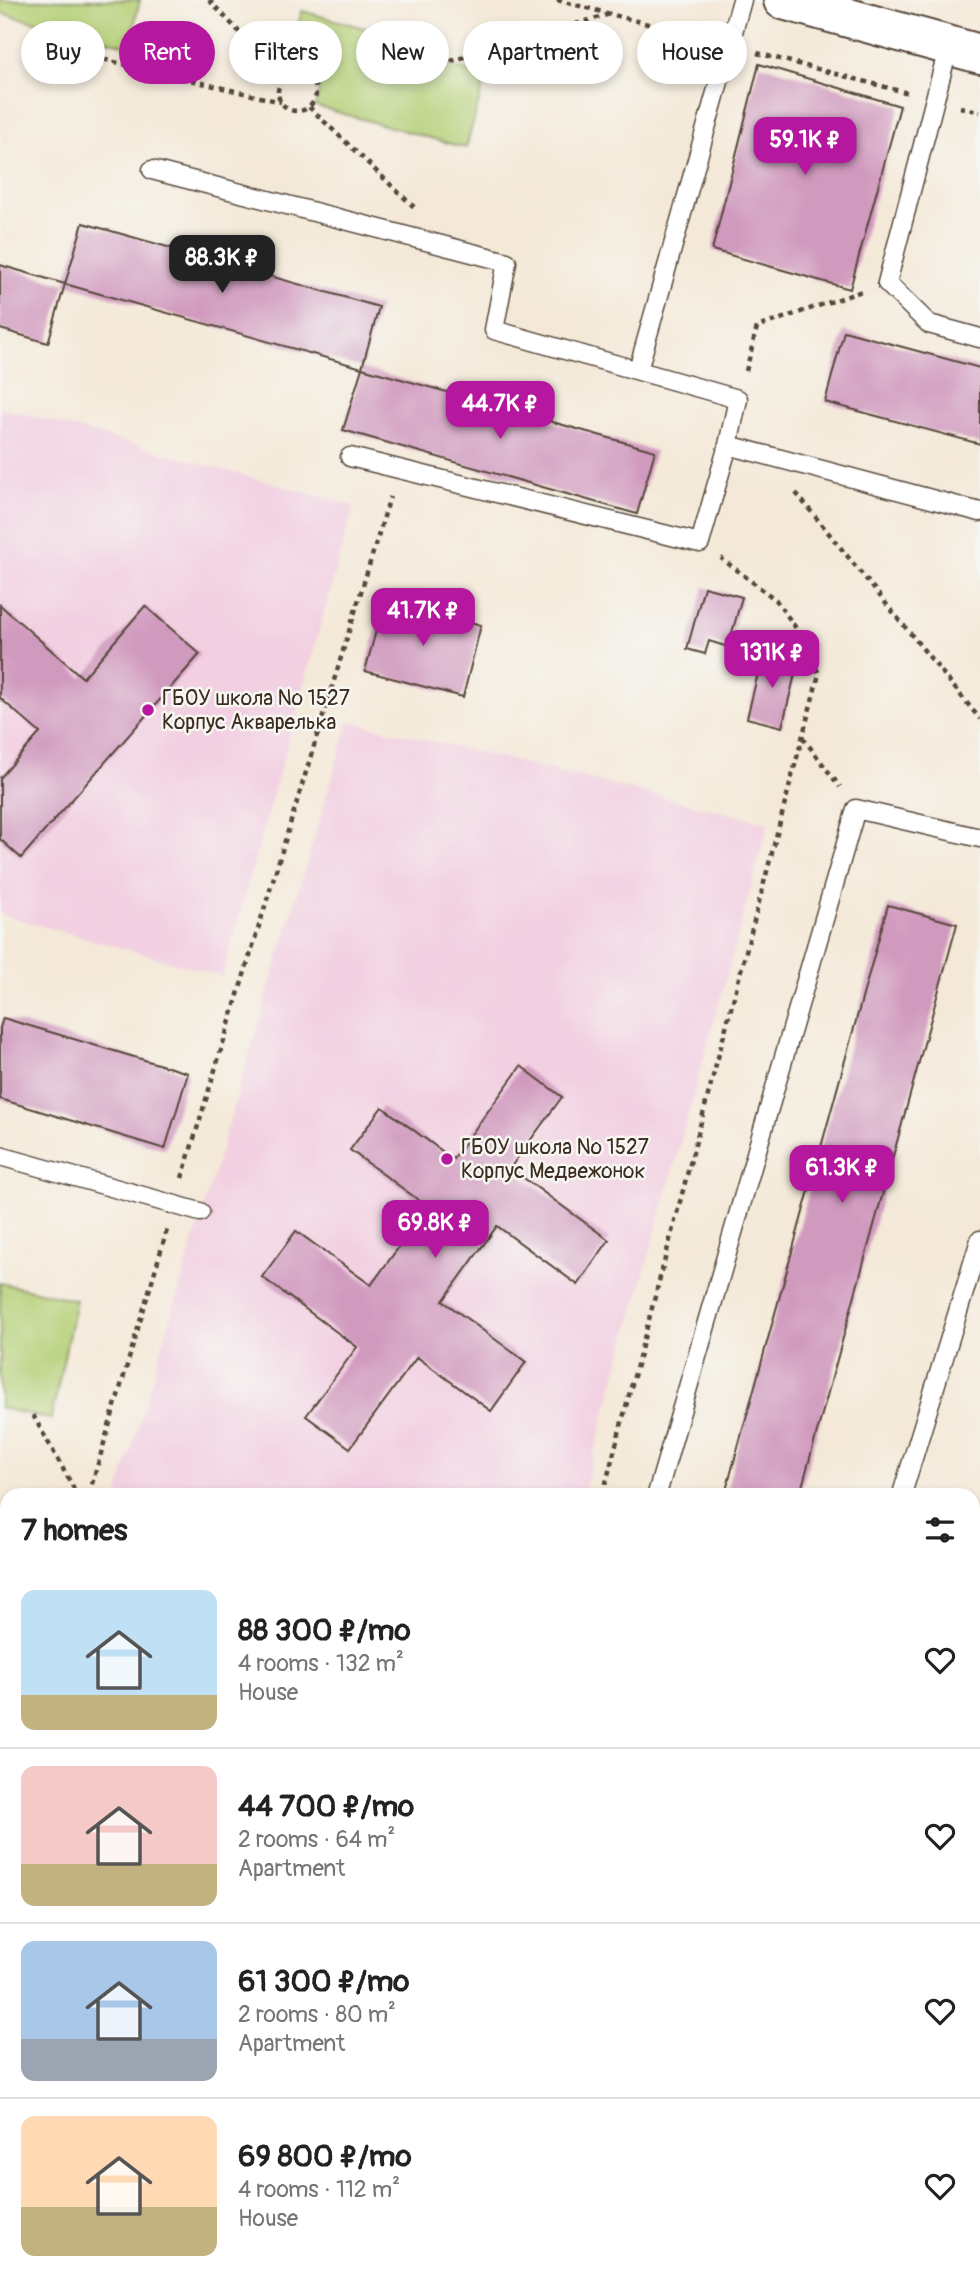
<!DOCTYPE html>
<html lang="en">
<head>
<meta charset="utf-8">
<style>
  :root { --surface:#fff; --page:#f2f2f2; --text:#222; --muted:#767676; --line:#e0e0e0; --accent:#b5179e }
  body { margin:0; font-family:Pangolin,sans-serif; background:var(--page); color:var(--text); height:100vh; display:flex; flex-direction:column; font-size:26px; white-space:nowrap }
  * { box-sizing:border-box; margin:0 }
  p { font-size:23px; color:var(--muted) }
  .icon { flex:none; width:38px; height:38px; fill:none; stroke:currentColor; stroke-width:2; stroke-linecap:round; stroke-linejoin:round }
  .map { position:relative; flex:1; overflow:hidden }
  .details { position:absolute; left:0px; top:1488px; width:980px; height:800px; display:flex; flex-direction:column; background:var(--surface); border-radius:21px 21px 0 0; box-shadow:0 4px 10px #0003 }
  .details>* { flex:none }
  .banner { position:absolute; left:21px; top:21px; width:938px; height:63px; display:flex; gap:14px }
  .price { position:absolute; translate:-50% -60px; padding:0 16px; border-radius:14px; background:var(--accent); color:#fff; font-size:23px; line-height:46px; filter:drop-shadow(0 2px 4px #0008) }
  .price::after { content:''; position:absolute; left:50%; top:42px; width:21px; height:16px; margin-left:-10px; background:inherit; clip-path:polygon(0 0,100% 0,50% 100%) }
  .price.selected { background:#222; color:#fff }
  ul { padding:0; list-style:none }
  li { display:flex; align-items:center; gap:21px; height:175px; padding:0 21px }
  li+li { border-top:2px solid var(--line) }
  li span { display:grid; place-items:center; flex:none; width:196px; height:140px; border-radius:14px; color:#555 }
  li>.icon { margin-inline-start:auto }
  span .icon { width:84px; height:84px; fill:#fffc; stroke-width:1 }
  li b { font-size:30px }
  h2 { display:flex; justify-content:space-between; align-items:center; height:84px; padding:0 21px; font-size:30px }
  .tag { padding:0 24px; border-radius:32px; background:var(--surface); box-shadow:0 4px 10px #0003; font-size:24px; line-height:63px }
  .tag.selected { background:var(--accent); color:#fff }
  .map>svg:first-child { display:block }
  .built { fill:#f2cfe1 }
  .green { fill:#b4cf75; stroke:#787c4a; stroke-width:2 }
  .building { fill:#d099be }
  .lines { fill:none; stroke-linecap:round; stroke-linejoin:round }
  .lane-casing { stroke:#57473a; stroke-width:21 }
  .secondary-casing { stroke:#57473a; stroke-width:42 }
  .path { stroke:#57473a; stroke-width:4.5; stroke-dasharray:5 5; stroke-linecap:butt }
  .lane { stroke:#fff; stroke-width:18 }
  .secondary { stroke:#fff; stroke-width:38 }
  .poi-dot { fill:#b5179e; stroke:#f6f6f2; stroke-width:2.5 }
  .labels { text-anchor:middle; stroke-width:5; stroke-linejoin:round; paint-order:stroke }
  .poi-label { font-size:21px; fill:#3b2a1e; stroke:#f6f6f2; text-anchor:start }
</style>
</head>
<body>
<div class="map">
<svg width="980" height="2286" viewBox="0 0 980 2286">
  <rect width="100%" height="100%" fill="#f6f6f2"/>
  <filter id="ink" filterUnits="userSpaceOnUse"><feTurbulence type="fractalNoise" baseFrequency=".0143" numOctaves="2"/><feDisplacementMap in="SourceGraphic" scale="14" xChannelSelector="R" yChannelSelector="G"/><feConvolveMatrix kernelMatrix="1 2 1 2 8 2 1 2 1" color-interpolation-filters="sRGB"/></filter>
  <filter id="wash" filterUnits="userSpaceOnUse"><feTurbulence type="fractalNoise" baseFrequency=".00686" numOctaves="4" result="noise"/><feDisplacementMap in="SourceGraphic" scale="28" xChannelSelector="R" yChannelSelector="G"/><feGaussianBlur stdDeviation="1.57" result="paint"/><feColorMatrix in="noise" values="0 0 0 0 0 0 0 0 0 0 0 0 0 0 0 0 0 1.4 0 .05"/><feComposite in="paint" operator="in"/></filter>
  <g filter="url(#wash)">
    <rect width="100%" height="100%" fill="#f4e9d8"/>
    <!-- built -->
    <path class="built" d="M0 407 354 506 222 976 0 914Z
      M349 721 769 823 583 1494H118Z
      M980 1600V1694L973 1688V1609Z"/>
    <!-- green -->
    <path class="green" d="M0 0H140L129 46 0 13Z
      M302 11 445 50 441 64 486 76 466 148 315 106 319 92C315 74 299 66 284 78Z
      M0 1283 76 1300 51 1419 0 1408Z"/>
    <g id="blocks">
      <!-- building -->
      <path class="building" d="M759 64 900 106 850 289 712 250Z
        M83 223 379 307 362 368 65 284Z
        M0 265 65 284 48 343 0 329Z
        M844 331 980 368V444L825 402Z
        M362 368 655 451 637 514 343 430Z
        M704 587 742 597 728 647 709 641 705 654 687 649Z
        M385 598 481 625 463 697 365 671Z
        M0 605 83 678 145 606 200 654 21 858 0 839V778L40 733 0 698Z
        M763 653 798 662 782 727 747 718Z
        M888 905 957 924 800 1494H725Z
        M3 1018 188 1073 165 1149 0 1099V1028Z
        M521 1066 562 1097 510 1168 609 1240 578 1285 497 1226 443 1301 526 1362 491 1411 417 1357 350 1448 306 1416 357 1347 262 1277 296 1231 371 1285 428 1207 350 1150 382 1107 453 1159Z
        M0 1603 7 1605V1670L0 1669Z
        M973 1984 980 1991V2083L973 2077Z"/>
    </g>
  </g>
  <g filter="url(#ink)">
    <use href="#blocks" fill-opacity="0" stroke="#57473a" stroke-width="2"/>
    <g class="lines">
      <defs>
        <path id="lane" d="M949 45 887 283 929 324 980 338
          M152 170 507 262 494 330 738 399 728 445 980 512
          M638 370 742 0
          M350 457 700 543 728 445
          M0 1156 200 1212
          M657 1494 856 809 980 838
          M902 1494 980 1240
          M0 1552 7 1554
          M0 1787 7 1794
          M973 1873 980 1874
          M104 2286 106 2280
          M428 2286 430 2280
          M660 2286 662 2280"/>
        <path id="secondary" d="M783 0 980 54"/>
      </defs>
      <!-- lane casing -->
      <use href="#lane" class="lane-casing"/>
      <!-- secondary casing -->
      <use href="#secondary" class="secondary-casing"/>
      <!-- path -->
      <path class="path" d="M209 0 284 79
        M557 0 701 38
        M757 53 908 93
        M94 57 281 102
        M441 64 610 14
        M278 92a19 19 0 1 1 38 0a19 19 0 1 1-38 0Z
        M309 107 414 207
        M960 107 980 112
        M746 371 757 327 862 291
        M796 493 980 719
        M803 738 840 787
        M182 1178 390 497
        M33 1415 77 1494
        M89 1494 167 1230
        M603 1494 819 674 803 638 776 600 721 558
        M0 1854 7 1861
        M6 1877 7 1874
        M973 2116 980 2118"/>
      <!-- lane -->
      <use href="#lane" class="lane"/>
      <!-- secondary -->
      <use href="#secondary" class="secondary"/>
    </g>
  </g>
  <!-- markers -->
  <g class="poi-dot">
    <circle cx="148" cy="710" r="7"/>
    <circle cx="447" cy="1159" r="7"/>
  </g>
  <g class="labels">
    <!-- poi labels -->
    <g class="poi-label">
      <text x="162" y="705">ГБОУ школа № 1527<tspan x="162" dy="24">Корпус Акварелька</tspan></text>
      <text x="461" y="1154">ГБОУ школа № 1527<tspan x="461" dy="24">Корпус Медвежонок</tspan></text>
    </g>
  </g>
</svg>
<b class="price" style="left:805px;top:177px">59.1K ₽</b>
<b class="price selected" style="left:222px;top:295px">88.3K ₽</b>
<b class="price" style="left:500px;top:441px">44.7K ₽</b>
<b class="price" style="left:423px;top:648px">41.7K ₽</b>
<b class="price" style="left:772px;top:690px">131K ₽</b>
<b class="price" style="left:842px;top:1205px">61.3K ₽</b>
<b class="price" style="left:435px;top:1260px">69.8K ₽</b>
<div class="banner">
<a class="tag">Buy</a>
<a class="tag selected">Rent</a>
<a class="tag">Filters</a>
<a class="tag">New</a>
<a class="tag">Apartment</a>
<a class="tag">House</a>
</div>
<section class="details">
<h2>7 homes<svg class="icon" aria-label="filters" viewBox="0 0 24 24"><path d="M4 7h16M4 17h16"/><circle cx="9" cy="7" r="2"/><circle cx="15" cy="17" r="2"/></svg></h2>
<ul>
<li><span style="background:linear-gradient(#bfe0f5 75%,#c2b280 0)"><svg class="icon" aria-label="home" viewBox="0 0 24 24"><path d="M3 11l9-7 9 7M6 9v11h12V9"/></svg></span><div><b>88 300 ₽/mo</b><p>4 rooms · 132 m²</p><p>House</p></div><svg class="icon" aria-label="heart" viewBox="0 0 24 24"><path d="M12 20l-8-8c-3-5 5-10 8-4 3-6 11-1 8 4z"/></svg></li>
<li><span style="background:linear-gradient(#f6c9c9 70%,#c2b280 0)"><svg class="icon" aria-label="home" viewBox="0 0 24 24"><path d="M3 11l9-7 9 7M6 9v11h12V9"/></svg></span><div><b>44 700 ₽/mo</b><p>2 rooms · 64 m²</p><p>Apartment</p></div><svg class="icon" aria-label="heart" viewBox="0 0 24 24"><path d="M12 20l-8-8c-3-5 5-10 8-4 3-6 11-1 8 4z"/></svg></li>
<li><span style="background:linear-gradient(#a9c7e8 70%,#9aa5b1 0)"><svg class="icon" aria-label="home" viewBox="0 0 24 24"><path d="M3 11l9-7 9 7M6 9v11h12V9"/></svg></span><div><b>61 300 ₽/mo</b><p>2 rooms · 80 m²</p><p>Apartment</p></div><svg class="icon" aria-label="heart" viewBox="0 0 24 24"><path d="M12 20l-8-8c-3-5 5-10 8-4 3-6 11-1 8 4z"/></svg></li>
<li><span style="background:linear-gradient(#ffd9b3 65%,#c2b280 0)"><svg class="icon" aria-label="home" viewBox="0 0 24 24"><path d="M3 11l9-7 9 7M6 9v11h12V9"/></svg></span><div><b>69 800 ₽/mo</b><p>4 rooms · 112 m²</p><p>House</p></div><svg class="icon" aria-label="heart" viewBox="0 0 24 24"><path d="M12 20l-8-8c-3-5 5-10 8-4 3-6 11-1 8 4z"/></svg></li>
</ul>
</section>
</div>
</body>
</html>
